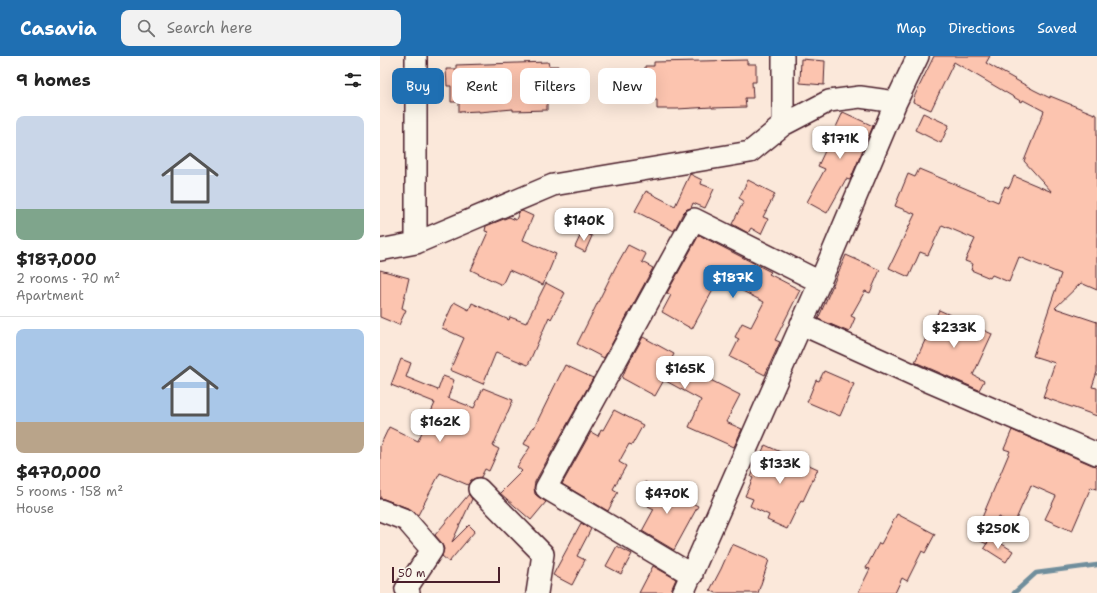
<!DOCTYPE html>
<html lang="en">
<head>
<meta charset="utf-8">
<style>
  :root { --surface:#fff; --page:#f2f2f2; --text:#222; --muted:#767676; --line:#e0e0e0; --accent:#1f6fb2 }
  body { margin:0; font-family:"Shantell Sans",sans-serif; background:var(--page); color:var(--text); height:100vh; display:flex; flex-direction:column; font-size:15px; white-space:nowrap }
  * { box-sizing:border-box; margin:0 }
  p { font-size:13px; color:var(--muted) }
  .icon { flex:none; width:22px; height:22px; fill:none; stroke:currentColor; stroke-width:2; stroke-linecap:round; stroke-linejoin:round }
  .map { position:relative; flex:1; overflow:hidden }
  .details { display:flex; flex-direction:column; background:var(--surface); width:380px }
  .details>* { flex:none }
  .guide { position:absolute; left:12px; top:12px; width:380px; height:36px; display:flex; gap:8px }
  .scale { position:absolute; left:12px; bottom:10px; width:108px; box-sizing:border-box; padding-left:4px; border:2px solid #4a1f2b; border-top:0; font-size:11px; line-height:14px; white-space:nowrap; color:#4a1f2b; -webkit-text-stroke:3px #fbf7ec; paint-order:stroke }
  .price { position:absolute; translate:-50% -34px; padding:0 9px; border-radius:8px; background:#fff; color:#222; font-size:13px; line-height:26px; filter:drop-shadow(0 1px 2px #0008) }
  .price::after { content:''; position:absolute; left:50%; top:24px; width:12px; height:9px; margin-left:-6px; background:inherit; clip-path:polygon(0 0,100% 0,50% 100%) }
  .price.active { background:var(--accent); color:#fff }
  ul { padding:0; list-style:none }
  li { display:grid; align-content:center; gap:8px; height:212px; padding:0 16px }
  li+li { border-top:1px solid var(--line) }
  li span { display:grid; place-items:center; height:124px; border-radius:8px; color:#555 }
  li>.icon { margin-inline-start:auto }
  span .icon { width:72px; height:72px; fill:#fffc; stroke-width:1 }
  li b { font-size:17px }
  h2 { display:flex; justify-content:space-between; align-items:center; height:48px; padding:0 16px; font-size:17px }
  .pill { padding:0 14px; border-radius:8px; background:var(--surface); box-shadow:0 4px 16px #0002; font-size:14px; line-height:36px }
  .pill.active { background:var(--accent); color:#fff }
  header { display:flex; align-items:center; gap:24px; box-sizing:border-box; height:56px; padding:0 20px; background:var(--accent); color:#fff }
  header strong { font-size:19px }
  nav { display:flex; gap:22px; margin-inline-start:auto; font-size:14px }
  .search { width:280px; height:36px; background:var(--page); display:flex; align-items:center; gap:10px; box-sizing:border-box; padding:0 14px; border-radius:8px; color:var(--muted); font-size:15px }
  main { display:flex; flex:1; min-height:0 }
  .map>svg:first-child { display:block }
  .lines { fill:none; stroke-linecap:round; stroke-linejoin:round }
  .stream { stroke:#708e9c; stroke-width:4.5 }
  .building { fill:#fcc4af; stroke:#4a1f2b }
  .minor-casing { stroke:#4a1f2b; stroke-width:24 }
  .minor { stroke:#fbf7ec; stroke-width:21 }
</style>
</head>
<body>
<header>
<strong>Casavia</strong>
<div class="search"><svg class="icon" aria-label="search" viewBox="0 0 24 24"><circle cx="10" cy="10" r="6"/><path d="M15 15l6 6"/></svg>Search here</div>
<nav><a>Map</a><a>Directions</a><a>Saved</a></nav>
</header>
<main>
<section class="details">
<h2>9 homes<svg class="icon" aria-label="filters" viewBox="0 0 24 24"><path d="M4 7h16M4 17h16"/><circle cx="9" cy="7" r="2"/><circle cx="15" cy="17" r="2"/></svg></h2>
<ul>
<li><span style="background:linear-gradient(#c9d6e8 75%,#7fa58c 0)"><svg class="icon" aria-label="home" viewBox="0 0 24 24"><path d="M3 11l9-7 9 7M6 9v11h12V9"/></svg></span><div><b>$187,000</b><p>2 rooms · 70 m²</p><p>Apartment</p></div></li>
<li><span style="background:linear-gradient(#a9c7e8 75%,#b9a48a 0)"><svg class="icon" aria-label="home" viewBox="0 0 24 24"><path d="M3 11l9-7 9 7M6 9v11h12V9"/></svg></span><div><b>$470,000</b><p>5 rooms · 158 m²</p><p>House</p></div></li>
</ul>
</section>
<div class="map">
<svg width="717" height="537" viewBox="0 0 717 537">
  <rect width="100%" height="100%" fill="#fbe8da"/>
  <filter id="ink" filterUnits="userSpaceOnUse"><feTurbulence type="fractalNoise" baseFrequency=".025" numOctaves="2"/><feDisplacementMap in="SourceGraphic" scale="8" xChannelSelector="R" yChannelSelector="G"/><feConvolveMatrix kernelMatrix="1 2 1 2 8 2 1 2 1" color-interpolation-filters="sRGB"/></filter>
  <g filter="url(#ink)">
    <g class="lines">
      <!-- stream -->
      <path class="stream" d="M634 537 656 517 717 509"/>
    </g>
    <!-- building -->
    <path class="building" d="M554 0H610L606 7 654 34 670 42V40L717 59V234L701 227 675 252 717 266V316L712 331 717 332V360L663 341 675 307 653 300 674 238 681 218 639 201 629 226 612 219 610 222 591 214 593 208 585 205 595 183 562 169 548 199 540 196 529 221 509 212 535 158 515 150 528 118 535 121 539 113 618 146 625 130 629 132 634 120 672 136 644 105 664 55 643 44 642 46 574 6 551 54 533 46 535 39Z
      M421 3 445 5 444 29 420 27Z
      M367 4V8H376V26H372L373 42H365L366 51 332 52V51L297 53H277V44H269V28H265V10H274V6Z
      M168 6 169 10H178L177 28H174V44H167V54L133 55V53L99 56V55L79 56V46H71V30H67L66 13H76V9Z
      M463 56 493 70 470 124 466 123 447 157 427 146 445 113 438 110Z
      M543 57 569 69 561 87 535 74Z
      M310 118 322 124 321 128 334 133 325 152 313 147 311 152 307 153 303 157 294 175 255 155 266 135 295 150Z
      M368 124 395 138 383 161 388 163 381 178 371 172 368 177 352 168 364 145 359 142Z
      M142 155 153 160 143 184 176 198 163 229 129 214 122 229 91 214 108 176 105 175 106 170 129 161 136 164 139 156Z
      M202 176 212 180 205 196 195 191Z
      M319 179 391 216 389 218 420 234 395 284 400 286 385 319 350 301 359 283 355 281 362 267 371 271 384 246 339 223 312 273 282 256 291 239 287 237Z
      M248 189 266 198 262 206 273 212 224 302 197 288 235 212Z
      M466 199 500 214 490 237 485 235 471 260 475 262 469 276 438 263Z
      M0 214 29 222 22 252 26 254 19 269 0 261Z
      M166 227 185 237 171 263 169 261 148 309 116 296 103 328 70 314 84 282 62 272 74 246 89 254 92 247 129 264 130 261 146 267Z
      M559 254 612 278 593 319 604 325 599 334 535 306Z
      M263 281 294 298 291 304 360 339 346 366 362 373 354 391 309 371 321 344 284 324 275 340 242 322 246 312Z
      M21 303 31 307 26 321 58 334 63 320 74 324 68 342 94 352 103 332 133 344 113 390 119 393 109 415 105 413 101 421 96 422 91 424 88 429 60 417 38 459 30 453 4 443 0 442V390L9 371 38 385 55 347H53L54 346 11 329Z
      M185 309 213 322 155 426 154 432 155 438 160 442 166 446 151 464 120 437 142 415 137 411 150 391 144 388 153 371 154 372Z
      M444 315 474 328 460 360 427 346 436 324 439 325Z
      M234 354 263 369 252 389 249 388 239 406 246 410 233 433 238 436 228 455 182 428 211 376 218 380 221 373 223 374Z
      M632 374 712 409 717 410V433L711 431 692 475 665 463 676 440 651 429 634 468 618 461 607 488 592 481 601 464 630 395 624 393Z
      M385 389 438 413 423 445 421 444 407 473 387 464 389 459 370 450 373 443 365 440 373 422 371 421Z
      M265 426 278 433 279 430 318 450 294 494 262 475 274 453 268 450 272 444 259 438Z
      M89 438 92 443 72 486 89 469 95 475 69 506 62 500 64 493 61 486 55 479Z
      M517 458 555 478 545 497 542 495 527 525 522 522 515 537H478L490 513 486 512 499 487 501 488Z
      M201 467 211 473 197 500 205 504 192 529 173 519Z
      M611 481 633 495 626 506 604 492Z
      M352 488 389 504 378 537H336L330 534 341 513Z
      M237 490 252 498 241 518 226 510Z
      M273 510 296 523 292 532 291 537H259Z"/>
    <g class="lines">
      <defs>
        <path id="minor" d="M403 69V0
          M36 187V0
          M0 194 36 187 173 129 370 96 403 69 449 45 480 41 516 46
          M421 268 543 323 717 398
          M99 433 163 498 157 537
          M0 454 26 464 52 494 26 533 29 537
          M312 519 166 432 314 163 440 226
          M303 537 440 226 516 46 538 0"/>
      </defs>
      <!-- minor casing -->
      <use href="#minor" class="minor-casing"/>
      <!-- minor -->
      <use href="#minor" class="minor"/>
    </g>
  </g>
</svg>
<div class="scale">50 m</div>
<b class="price" style="left:460px;top:104px">$171K</b>
<b class="price" style="left:204px;top:186px">$140K</b>
<b class="price active" style="left:353px;top:243px">$187K</b>
<b class="price" style="left:574px;top:293px">$233K</b>
<b class="price" style="left:305px;top:334px">$165K</b>
<b class="price" style="left:60px;top:387px">$162K</b>
<b class="price" style="left:400px;top:429px">$133K</b>
<b class="price" style="left:287px;top:459px">$470K</b>
<b class="price" style="left:618px;top:494px">$250K</b>
<div class="guide">
<a class="pill active">Buy</a>
<a class="pill">Rent</a>
<a class="pill">Filters</a>
<a class="pill">New</a>
</div>
</div>
</main>
</body>
</html>
